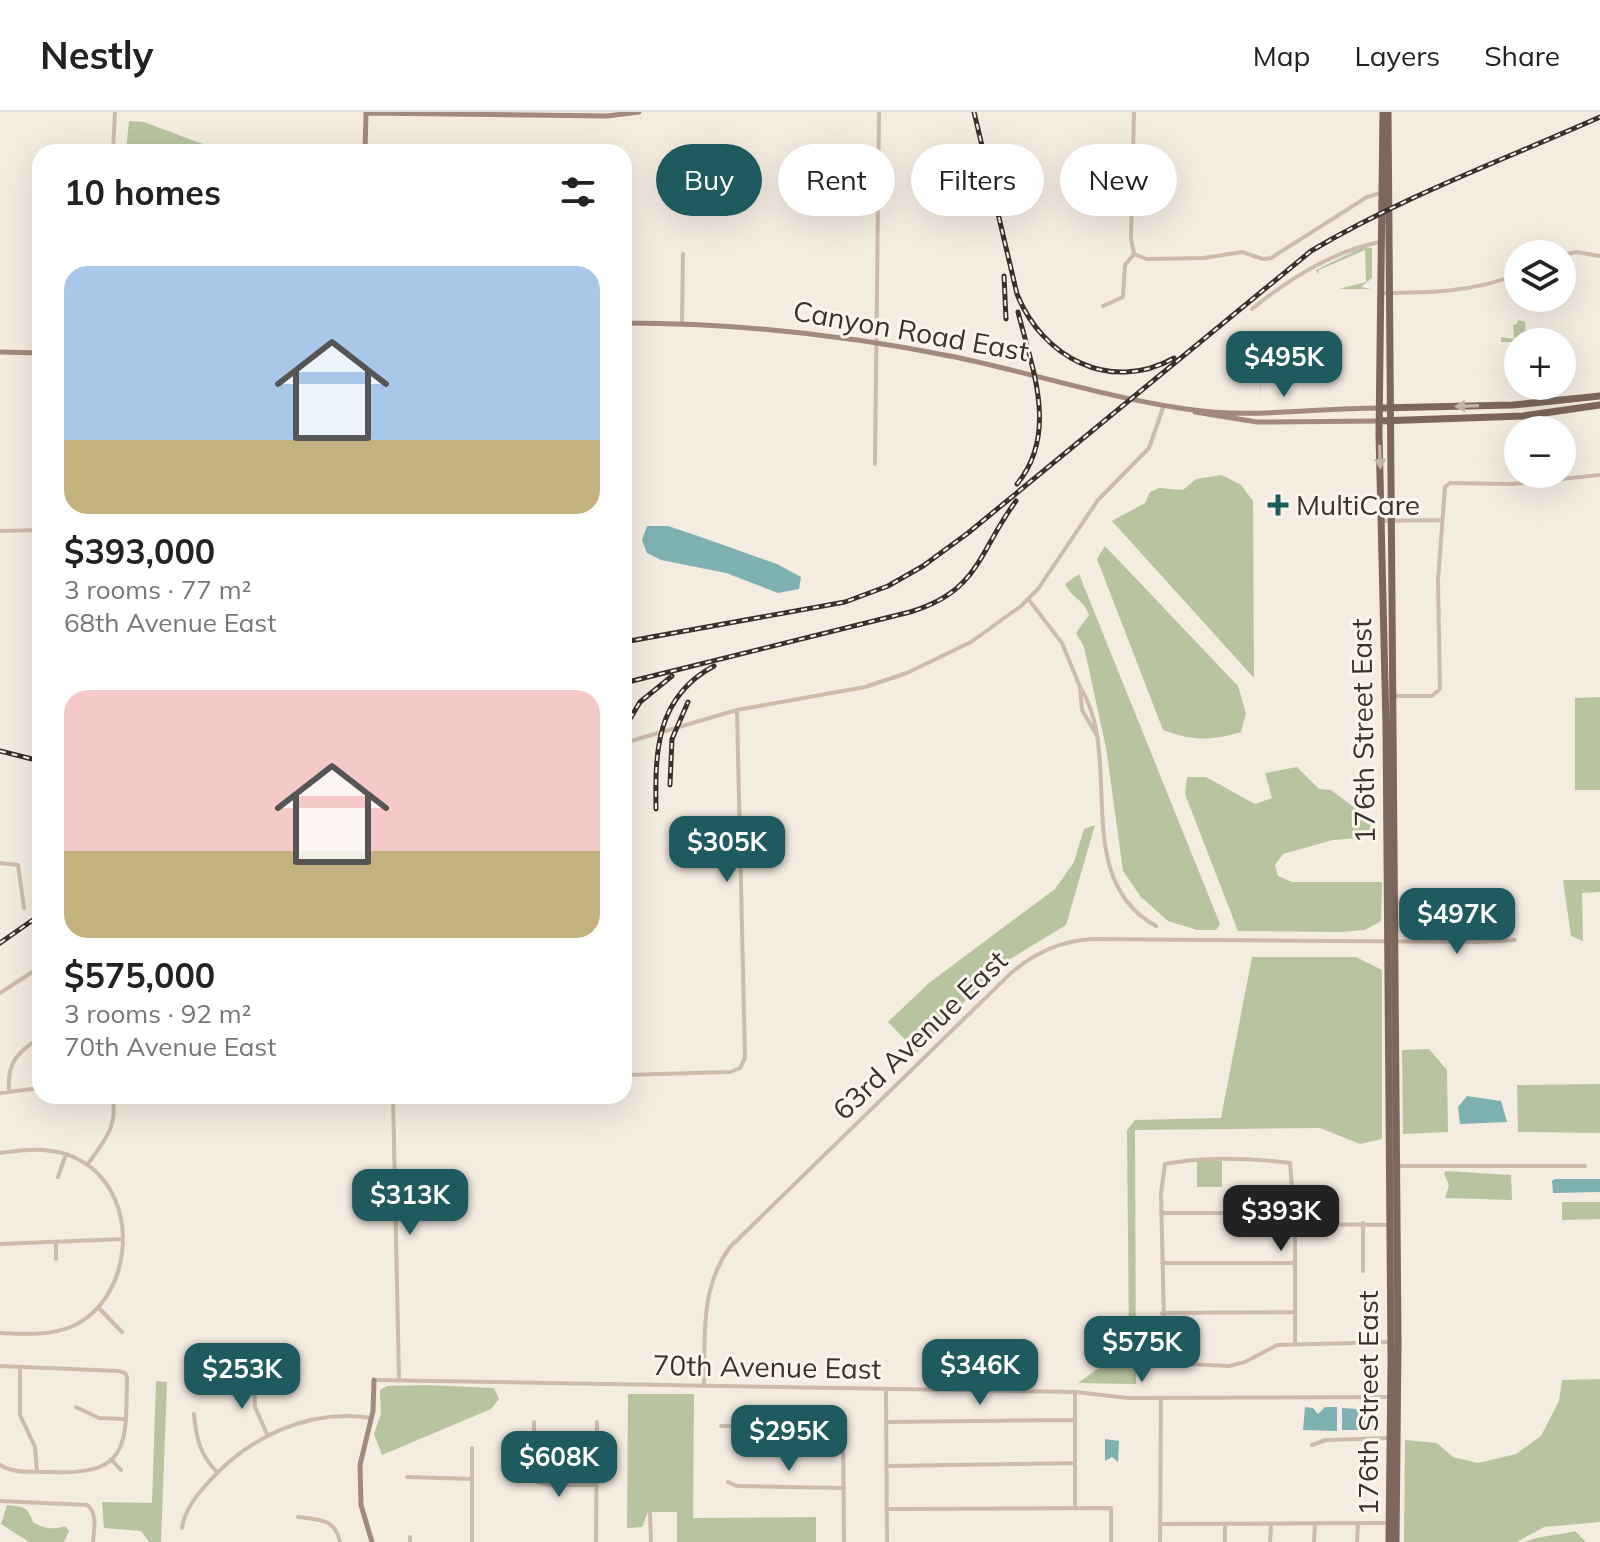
<!DOCTYPE html>
<html lang="en">
<head>
<meta charset="utf-8">
<style>
  :root { --surface:#fff; --page:#f2f2f2; --text:#222; --muted:#767676; --line:#e0e0e0; --accent:#1f5a5e }
  body { margin:0; font-family:Mulish,sans-serif; background:var(--page); color:var(--text); height:100vh; display:flex; flex-direction:column; font-size:30px; white-space:nowrap }
  * { box-sizing:border-box; margin:0 }
  p { font-size:26px; color:var(--muted) }
  .icon { flex:none; width:44px; height:44px; fill:none; stroke:currentColor; stroke-width:2; stroke-linecap:round; stroke-linejoin:round }
  .map { position:relative; flex:1; overflow:hidden }
  .panel { position:absolute; left:32px; top:32px; width:600px; height:960px; display:flex; flex-direction:column; background:var(--surface); border-radius:24px; box-shadow:0 8px 32px #0002 }
  .panel>* { flex:none }
  .hud { position:absolute; left:656px; top:32px; width:760px; height:72px; display:flex; gap:16px }
  .fabs { position:absolute; left:1504px; top:128px; display:grid; gap:16px }
  .fabs a { display:grid; place-items:center; width:72px; height:72px; border-radius:50%; background:var(--surface); box-shadow:0 8px 32px #0002; font-size:40px }
  .price { position:absolute; translate:-50% -68px; padding:0 18px; border-radius:16px; background:var(--accent); color:#fff; font-size:26px; line-height:52px; filter:drop-shadow(0 2px 4px #0008) }
  .price::after { content:''; position:absolute; left:50%; top:48px; width:24px; height:18px; margin-left:-12px; background:inherit; clip-path:polygon(0 0,100% 0,50% 100%) }
  .price.on { background:#222; color:#fff }
  ul { padding:0; list-style:none }
  li { display:grid; align-content:center; gap:16px; height:424px; padding:0 32px }
  li span { display:grid; place-items:center; height:248px; border-radius:24px; color:#555 }
  li>.icon { margin-inline-start:auto }
  span .icon { width:144px; height:144px; fill:#fffc; stroke-width:1 }
  li b { font-size:34px }
  h2 { display:flex; justify-content:space-between; align-items:center; height:96px; padding:0 32px; font-size:34px }
  .chip { padding:0 28px; border-radius:36px; background:var(--surface); box-shadow:0 8px 32px #0002; font-size:28px; line-height:72px }
  .chip.on { background:var(--accent); color:#fff }
  header { display:flex; align-items:center; gap:48px; box-sizing:border-box; height:112px; padding:0 40px; background:var(--surface); border-bottom:2px solid var(--line) }
  header strong { font-size:38px }
  nav { display:flex; gap:44px; margin-inline-start:auto; font-size:28px }
  .map>svg:first-child { display:block }
  .green { fill:#b8c4a0 }
  .water { fill:#7fb0b2 }
  .lines { fill:none; stroke-linecap:round; stroke-linejoin:round }
  .street { stroke:#cdbbac; stroke-width:4 }
  .secondary { stroke:#a18a7d; stroke-width:5 }
  .primary { stroke:#7d675c; stroke-width:7 }
  .rail-casing { stroke:#3b302b; stroke-width:5 }
  .rail { stroke:#fbf5ee; stroke-width:2; stroke-dasharray:6; stroke-linecap:butt }
  .oneway { fill:#c2b5ac }
  .poi-dot { fill:#1f5a5e; stroke:#fbf5ee; stroke-width:3 }
  .labels { text-anchor:middle; stroke-width:6; stroke-linejoin:round; paint-order:stroke }
  .street-label { font-size:28px; fill:#3b302b; stroke:#fbf5ee }
  .poi-label { font-size:28px; fill:#3b302b; stroke:#fbf5ee; text-anchor:start }
</style>
</head>
<body>
<header>
<strong>Nestly</strong>
<nav><a>Map</a><a>Layers</a><a>Share</a></nav>
</header>
<div class="map">
<svg width="1600" height="1430" viewBox="0 0 1600 1430">
  <rect width="100%" height="100%" fill="#f4ebe1"/>
  <!-- green -->
  <path class="green" d="M129 9 144 10 224 40H126Z
    M1363 135 1372 136V166L1361 175 1371 177H1339L1366 170 1365 138 1319 158 1318 162 1316 158Z
    M1518 208 1525 210 1526 230H1501V225L1514 227 1513 213 1517 212Z
    M1264 247 1283 248H1268L1278 249V265H1262L1261 255V291L1260 251Z
    M1222 363 1241 373 1253 389 1254 566 1112 409 1145 391 1150 380 1159 376 1183 378 1196 367Z
    M1105 434 1238 574 1246 601 1241 620C1211 629 1193 629 1163 618L1097 447Z
    M1079 462 1220 812 1216 818H1197L1168 809 1141 785 1123 759 1106 635 1084 535 1076 521 1089 503C1083 486 1071 486 1065 472Z
    M1600 585V678H1575V586Z
    M1297 655 1319 677 1331 678 1373 710 1375 725 1333 728 1283 742 1275 753 1278 764 1292 770H1382L1381 809 1365 818 1342 820 1238 819 1185 682 1187 665H1206L1255 692 1272 686 1265 661Z
    M1095 713 1066 813 997 855 917 940 888 910 929 871 1055 777 1074 750 1084 717Z
    M1563 768H1600V780L1582 781 1583 829 1571 824Z
    M1252 845H1356L1382 858V1027L1360 1032 1320 1016 1135 1018 1136 1272 1078 1271 1129 1234 1127 1018 1135 1008 1221 1006Z
    M1429 937 1447 958 1448 1020 1403 1022 1402 938Z
    M1600 972V1021L1518 1020 1517 973Z
    M1197 1049H1222V1075H1197Z
    M1446 1059 1511 1063 1512 1088 1445 1086 1449 1073 1444 1061Z
    M1562 1090H1600V1107L1562 1108Z
    M1600 1267V1410L1544 1415 1517 1430H1404L1405 1328 1437 1331 1453 1345 1478 1351 1516 1342 1541 1324 1559 1289 1562 1268Z
    M156 1269 167 1270 161 1430H149L141 1419 104 1416 102 1390 152 1391Z
    M426 1273 494 1276 499 1287 491 1297 382 1343 374 1322 381 1302 380 1278 387 1274Z
    M628 1282H694L693 1406 816 1405V1430H677V1400H648L642 1415 627 1416Z
    M7 1393C22 1395 28 1394 33 1410 44 1417 53 1418 65 1414L69 1419 64 1430H29L1 1412Z
    M1575 1419 1586 1430H1525C1540 1423 1558 1424 1575 1419Z"/>
  <!-- water -->
  <path class="water" d="M647 414H668L698 424 777 452 801 465 799 477 778 481 726 461 661 448 647 441 642 428Z
    M1467 984 1501 989 1507 1010 1460 1012 1458 995Z
    M1555 1067H1600V1080L1553 1081 1552 1069Z
    M1305 1295 1313 1296 1318 1302 1325 1295H1337V1319L1303 1318Z
    M1342 1296 1374 1298 1375 1318H1342Z
    M1105 1327 1119 1329 1118 1350 1112 1345 1105 1349Z"/>
  <g class="lines">
    <!-- street -->
    <path class="street" d="M1134 0 1131 127 1134 142
      M113 40 115 0
      M1134 142 1146 147 1204 146 1242 140 1263 147 1271 146 1367 85 1381 81
      M1562 143 1576 140 1600 144
      M1381 181C1427 181 1475 180 1518 162
      M1103 194 1123 185 1125 153 1134 142
      M1252 197C1289 167 1332 139 1380 130
      M682 211 683 142
      M875 352 879 0
      M1381 409 1442 408
      M0 419 40 418
      M1029 488 1062 531 1080 575
      M1393 584H1432L1440 577 1438 468 1445 375 1450 371 1512 372 1600 363
      M1096 622 1082 598 1080 575C1125 645 1069 766 1156 814
      M624 631 737 598 865 575 907 561 971 530 1021 494 1038 477 1098 388 1149 336 1164 293
      M0 751 18 753 24 796
      M0 881 40 855
      M624 963 730 960 740 956 745 946 737 598
      M9 980C7 952 16 940 40 926
      M0 981 40 976
      M393 984 399 1267
      M0 1041C30 1037 57 1034 83 1050 142 1086 133 1186 73 1214 50 1224 24 1222 0 1221
      M87 1053C104 1030 119 1013 112 984
      M1397 1054H1585
      M58 1065 66 1042
      M1162 1101H1295
      M1295 1112 1390 1113
      M56 1130V1147
      M0 1132 123 1127
      M1162 1151H1295
      M1363 1159V1111
      M98 1195 122 1220
      M1162 1201 1295 1200
      M1295 1231V1112L1290 1051C1250 1046 1206 1044 1165 1052L1161 1081 1165 1251 1229 1254 1245 1250 1277 1233 1391 1230
      M0 1254 118 1259 125 1261 127 1265C126 1333 130 1364 49 1360 33 1359 14 1362 0 1353
      M20 1255V1303L35 1335 37 1359
      M254 1267 255 1295 267 1322
      M374 1268 1075 1280 1128 1286 1392 1285
      M704 1274C705 1225 700 1176 730 1135L1011 861C1034 841 1061 829 1092 827L1480 830 1515 828
      M886 1278 887 1430
      M1075 1280V1396
      M76 1295 99 1306 126 1307
      M194 1302C196 1326 200 1343 217 1360
      M534 1310V1362L537 1370 549 1373H596
      M886 1310 1075 1308
      M721 1314 843 1316 844 1430
      M1312 1333 1326 1328 1390 1326
      M472 1336V1430
      M111 1347 121 1358
      M886 1354 1075 1351
      M407 1365 472 1367
      M728 1370 737 1374 844 1376
      M0 1389 87 1393C98 1401 94 1418 93 1430
      M886 1397 1111 1396V1430
      M650 1401 651 1430
      M298 1405C318 1407 336 1407 340 1430
      M1160 1412 1389 1411
      M182 1416C184 1400 195 1385 206 1373 246 1326 308 1296 371 1306
      M410 1430V1425
      M596 1430 597 1310
      M1160 1430 1161 1286
      M1225 1430V1412
      M1270 1430 1271 1412
      M1314 1430 1315 1412
      M1357 1430 1358 1411"/>
    <!-- secondary -->
    <path class="secondary" d="M366 1 607 4 639 0
      M365 40 366 1
      M624 211C736 211 846 223 955 245 1032 261 1108 286 1186 297 1251 307 1314 296 1379 296
      M0 240 40 241
      M1195 300 1257 310 1379 309
      M372 1430 361 1393 360 1353 373 1299 374 1268"/>
    <!-- primary -->
    <path class="primary" d="M1383 0 1379 322 1386 613 1391 1250 1389 1430
      M1388 0 1398 1230 1396 1430
      M1379 296 1513 293 1600 284
      M1379 309 1523 304 1600 293"/>
    <defs>
      <path id="rail" d="M974 0 1017 182C1042 245 1110 282 1174 246
        M1004 164 1006 207
        M1017 372C1059 321 1032 256 1018 200
        M624 530 845 490 888 474 923 454 968 421 1311 139C1402 85 1503 48 1600 5
        M624 571 910 500C980 479 978 440 1016 389
        M624 617 640 590 672 564
        M0 639 40 649
        M670 673 672 627 688 590
        M656 697C655 639 656 585 714 554
        M0 831 40 803"/>
    </defs>
    <!-- rail casing -->
    <use href="#rail" class="rail-casing"/>
    <!-- rail -->
    <use href="#rail" class="rail"/>
  </g>
  <!-- one-way arrows -->
  <defs><path id="oneway-solid" d="M-6-.8H1V-3.2L6.5 0L1 3.2V.8H-6Z" transform="scale(2)"/></defs>
  <g class="oneway">
    <use href="#oneway-solid" transform="translate(1467 294) rotate(178)"/>
    <use href="#oneway-solid" transform="translate(1380 345) rotate(88)"/>
  </g>
  <!-- markers -->
  <path class="poi-dot" d="M1274 381h8v8h8v8h-8v8h-8v-8h-8v-8h8z"/>
  <g class="labels">
    <!-- street labels -->
    <g class="street-label">
      <text transform="translate(911 219) rotate(10)" y="10">Canyon Road East</text>
      <text transform="translate(1363 619) rotate(-91)" y="10">176th Street East</text>
      <text transform="translate(920 923) rotate(-44)" y="10">63rd Avenue East</text>
      <text transform="translate(767 1255) rotate(1)" y="10">70th Avenue East</text>
      <text transform="translate(1368 1291) rotate(-90)" y="10">176th Street East</text>
    </g>
    <!-- poi labels -->
    <g class="poi-label">
      <text x="1296" y="403">MultiCare</text>
    </g>
  </g>
</svg>
<div class="fabs">
<a><svg class="icon" aria-label="layers" viewBox="0 0 24 24"><path d="M12 4l9 5-9 5-9-5zM3 14l9 5 9-5"/></svg></a>
<a>+</a>
<a>−</a>
</div>
<b class="price" style="left:1284px;top:287px">$495K</b>
<b class="price" style="left:727px;top:772px">$305K</b>
<b class="price" style="left:1457px;top:844px">$497K</b>
<b class="price" style="left:410px;top:1125px">$313K</b>
<b class="price on" style="left:1281px;top:1141px">$393K</b>
<b class="price" style="left:1142px;top:1272px">$575K</b>
<b class="price" style="left:980px;top:1295px">$346K</b>
<b class="price" style="left:242px;top:1299px">$253K</b>
<b class="price" style="left:789px;top:1361px">$295K</b>
<b class="price" style="left:559px;top:1387px">$608K</b>
<div class="hud">
<a class="chip on">Buy</a>
<a class="chip">Rent</a>
<a class="chip">Filters</a>
<a class="chip">New</a>
</div>
<section class="panel">
<h2>10 homes<svg class="icon" aria-label="filters" viewBox="0 0 24 24"><path d="M4 7h16M4 17h16"/><circle cx="9" cy="7" r="2"/><circle cx="15" cy="17" r="2"/></svg></h2>
<ul>
<li><span style="background:linear-gradient(#a9c7e8 70%,#c2b280 0)"><svg class="icon" aria-label="home" viewBox="0 0 24 24"><path d="M3 11l9-7 9 7M6 9v11h12V9"/></svg></span><div><b>$393,000</b><p>3 rooms · 77 m²</p><p>68th Avenue East</p></div></li>
<li><span style="background:linear-gradient(#f6c9c9 65%,#c2b280 0)"><svg class="icon" aria-label="home" viewBox="0 0 24 24"><path d="M3 11l9-7 9 7M6 9v11h12V9"/></svg></span><div><b>$575,000</b><p>3 rooms · 92 m²</p><p>70th Avenue East</p></div></li>
</ul>
</section>
</div>
</body>
</html>
